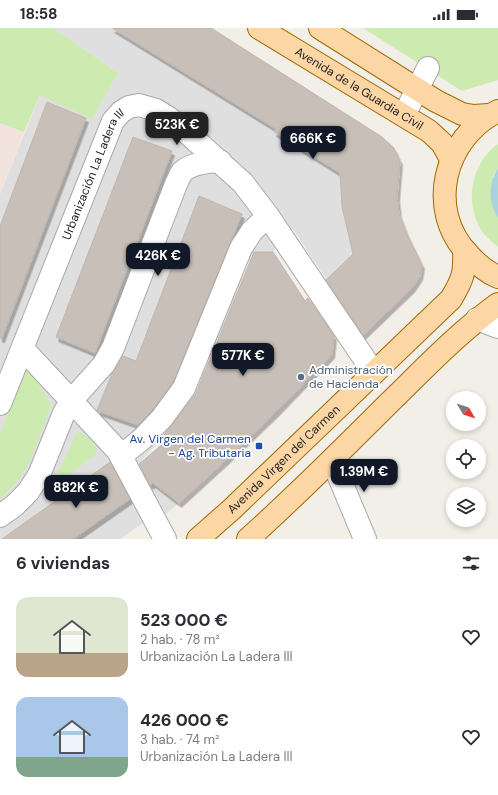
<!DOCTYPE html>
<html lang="es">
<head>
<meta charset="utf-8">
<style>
  :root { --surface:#fff; --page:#f7f7f7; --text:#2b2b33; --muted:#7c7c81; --accent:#111827 }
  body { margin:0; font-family:"DM Sans",sans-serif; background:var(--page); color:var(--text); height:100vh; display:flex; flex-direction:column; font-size:15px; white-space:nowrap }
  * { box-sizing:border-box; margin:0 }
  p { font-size:13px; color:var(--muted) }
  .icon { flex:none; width:22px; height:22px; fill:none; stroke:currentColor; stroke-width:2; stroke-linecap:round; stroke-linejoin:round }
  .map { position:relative; height:511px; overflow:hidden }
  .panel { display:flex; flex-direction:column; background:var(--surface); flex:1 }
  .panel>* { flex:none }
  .needle { width:26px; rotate:129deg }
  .fabs { position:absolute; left:446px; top:363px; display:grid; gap:8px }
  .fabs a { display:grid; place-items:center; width:40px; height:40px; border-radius:50%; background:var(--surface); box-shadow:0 2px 6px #0003; font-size:20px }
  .price { position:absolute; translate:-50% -34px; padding:0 9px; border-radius:8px; background:var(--accent); color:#fff; font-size:13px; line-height:26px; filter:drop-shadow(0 1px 2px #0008) }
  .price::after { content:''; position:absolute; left:50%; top:24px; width:12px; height:9px; margin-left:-6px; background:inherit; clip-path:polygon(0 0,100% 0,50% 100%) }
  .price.on { background:#222; color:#fff }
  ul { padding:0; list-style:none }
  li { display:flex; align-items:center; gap:12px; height:100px; padding:0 16px }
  li span { display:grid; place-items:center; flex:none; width:112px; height:80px; border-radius:12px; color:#555 }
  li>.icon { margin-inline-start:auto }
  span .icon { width:48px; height:48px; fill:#fffc; stroke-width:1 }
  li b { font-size:17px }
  h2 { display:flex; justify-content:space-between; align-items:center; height:48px; padding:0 16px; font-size:17px }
  .status { display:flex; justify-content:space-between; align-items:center; height:28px; padding:0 20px; background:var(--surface); direction:ltr }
  .status svg { height:11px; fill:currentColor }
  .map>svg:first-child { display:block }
  .residential { fill:#e0dfdf }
  .military { fill:#f3e3dd }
  .grass { fill:#cdebb0 }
  .water { fill:#aad3df }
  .building { fill:#c7bfb8; stroke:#c4b6ab; filter:url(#shadow) }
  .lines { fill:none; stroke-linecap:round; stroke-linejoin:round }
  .minor-casing { stroke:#a9a9a9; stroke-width:24 }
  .major-casing { stroke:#a06b00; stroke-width:24 }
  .minor { stroke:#fff; stroke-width:22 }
  .major { stroke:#fcd6a4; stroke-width:22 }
  .service-dot { fill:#5c6f8a; stroke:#fff; stroke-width:1.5 }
  .transit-dot { fill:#1a4fb4; stroke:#fff; stroke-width:1.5 }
  .labels { text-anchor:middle; stroke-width:3.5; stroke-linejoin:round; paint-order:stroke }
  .street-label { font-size:12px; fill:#222; stroke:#fff }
  .service-label { font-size:12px; fill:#4e5e75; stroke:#fff; text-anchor:start }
  .transit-label { font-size:12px; fill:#164399; stroke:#fff; text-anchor:end }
</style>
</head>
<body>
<div class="status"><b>18:58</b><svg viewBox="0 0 49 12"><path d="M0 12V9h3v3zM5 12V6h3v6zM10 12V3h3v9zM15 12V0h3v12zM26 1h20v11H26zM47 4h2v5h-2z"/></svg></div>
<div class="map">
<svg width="498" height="511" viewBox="0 0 498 511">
  <defs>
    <filter id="shadow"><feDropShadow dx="2.5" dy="4.5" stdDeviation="0" flood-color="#0004"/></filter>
  </defs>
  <rect width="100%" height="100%" fill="#f2efe9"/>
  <!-- residential -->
  <path class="residential" d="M53 0H211L382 109 394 120 400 133 397 169 399 186 406 204 422 237 420 248 412 260 363 307 293 201 283 209 273 224H258L248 234 218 318 190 375 176 395 135 440 179 475 156 494 153 488 120 511H0V166L40 67 118 45Z"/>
  <!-- military -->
  <path class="military" d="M0 95 24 104 0 166Z"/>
  <!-- grass -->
  <path class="grass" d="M0 0H53L118 45 92 91 40 67 24 104 0 95Z
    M363 0H498V52L462 63Z
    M498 116V140L493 148 498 190V219C494 215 488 211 484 206 463 178 470 136 498 116Z
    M27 337 51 377C38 411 30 448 0 471V406Z
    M77 404C86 405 92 413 97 420L96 426 47 464 55 451Z"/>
  <!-- water -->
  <path class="water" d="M498 140V190C488 174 488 157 498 140Z"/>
  <!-- building -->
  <path class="building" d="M112 0H211L382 109 394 120 400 133 397 169 399 186 406 204 422 237 420 248 412 260 363 307 326 252 353 226 342 179 340 145 274 104 276 101Z
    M47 74 86 90 2 310H0V198Z
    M133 109 172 123 95 325 56 309Z
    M199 168 242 186 173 354 152 382 138 397 98 383 97 382 112 346 123 328 136 333Z
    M254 224H273L305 273 308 270 334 308 332 326 276 384 227 431 179 475 153 455 150 457 139 436 171 409 164 407 172 397 196 365Z
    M110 434 130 471 73 511H2Z"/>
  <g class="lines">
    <defs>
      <g id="minor">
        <path d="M404 87 428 40"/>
        <path d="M477 291 498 299"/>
        <path d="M23 321 118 423 165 511"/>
        <path id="s1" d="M0 376 113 93 121 84 129 79 139 77 156 82 169 90 184 102 243 155 268 188 374 345"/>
        <path d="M121 428 142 411 162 390 184 360 241 220 252 203 268 188"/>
        <path d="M332 432 365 511"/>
        <path d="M0 488 14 478 28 464 39 447 64 385 71 373 104 336 113 320 176 156C178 152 180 147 182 144 192 135 207 134 220 133"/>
      </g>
      <g id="major">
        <path id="s2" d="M259 0 429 103 442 115 451 131"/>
        <path d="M320 0 436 73 462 86 474 88 488 87"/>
        <path d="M498 83C444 109 425 182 469 227 477 236 486 244 498 249"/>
        <path id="s3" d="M198 511 232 481 451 271C463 251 465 245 464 222"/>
        <path d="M248 511C297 467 344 420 390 374 425 340 459 304 498 276"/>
      </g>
    </defs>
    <!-- minor casing -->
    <use href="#minor" class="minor-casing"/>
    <!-- major casing -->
    <use href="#major" class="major-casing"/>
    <!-- minor -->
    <use href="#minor" class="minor"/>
    <!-- major -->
    <use href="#major" class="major"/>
  </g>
  <!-- markers -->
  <circle class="service-dot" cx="301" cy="349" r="4"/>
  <rect class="transit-dot" x="255" y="414" width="8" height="8" rx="2"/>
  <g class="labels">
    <!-- street labels -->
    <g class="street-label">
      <text dy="4" stroke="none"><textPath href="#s2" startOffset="117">Avenida de la Guardia Civil</textPath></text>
      <text dy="4" stroke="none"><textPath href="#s1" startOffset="248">Urbanización La Ladera III</textPath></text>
      <text dy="4" stroke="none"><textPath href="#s3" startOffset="117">Avenida Virgen del Carmen</textPath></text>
    </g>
    <!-- service labels -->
    <g class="service-label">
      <text x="309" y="346">Administración<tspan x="309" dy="14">de Hacienda</tspan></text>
    </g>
    <!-- transit labels -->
    <g class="transit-label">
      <text x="251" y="415">Av. Virgen del Carmen<tspan x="251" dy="14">- Ag. Tributaria</tspan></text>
    </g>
  </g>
</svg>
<div class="fabs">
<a><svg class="needle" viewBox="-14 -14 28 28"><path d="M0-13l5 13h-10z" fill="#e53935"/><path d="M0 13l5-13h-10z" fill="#7c7c81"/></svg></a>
<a><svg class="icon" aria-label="locate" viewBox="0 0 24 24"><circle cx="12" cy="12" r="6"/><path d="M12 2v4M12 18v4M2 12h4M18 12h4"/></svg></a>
<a><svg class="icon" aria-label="layers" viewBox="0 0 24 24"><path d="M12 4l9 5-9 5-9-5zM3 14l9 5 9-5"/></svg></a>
</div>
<b class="price on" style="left:177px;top:118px">523K €</b>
<b class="price" style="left:313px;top:132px">666K €</b>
<b class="price" style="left:158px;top:249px">426K €</b>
<b class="price" style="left:243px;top:349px">577K €</b>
<b class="price" style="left:364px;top:465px">1.39M €</b>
<b class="price" style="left:76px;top:481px">882K €</b>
</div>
<section class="panel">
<h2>6 viviendas<svg class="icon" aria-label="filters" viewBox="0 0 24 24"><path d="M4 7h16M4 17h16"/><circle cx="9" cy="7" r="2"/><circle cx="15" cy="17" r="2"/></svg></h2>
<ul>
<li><span style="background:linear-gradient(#dfe7d0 70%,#b9a48a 0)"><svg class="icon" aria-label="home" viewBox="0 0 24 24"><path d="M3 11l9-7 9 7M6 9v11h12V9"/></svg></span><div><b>523 000 €</b><p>2 hab. · 78 m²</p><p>Urbanización La Ladera III</p></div><svg class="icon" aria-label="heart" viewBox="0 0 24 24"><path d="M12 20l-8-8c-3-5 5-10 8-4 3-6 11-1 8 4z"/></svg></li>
<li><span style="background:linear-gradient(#a9c7e8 75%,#7fa58c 0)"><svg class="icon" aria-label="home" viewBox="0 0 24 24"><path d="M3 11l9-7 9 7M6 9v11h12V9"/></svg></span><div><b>426 000 €</b><p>3 hab. · 74 m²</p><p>Urbanización La Ladera III</p></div><svg class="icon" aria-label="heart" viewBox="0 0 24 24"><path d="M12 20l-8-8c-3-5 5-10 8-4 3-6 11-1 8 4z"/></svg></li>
</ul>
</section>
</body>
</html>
